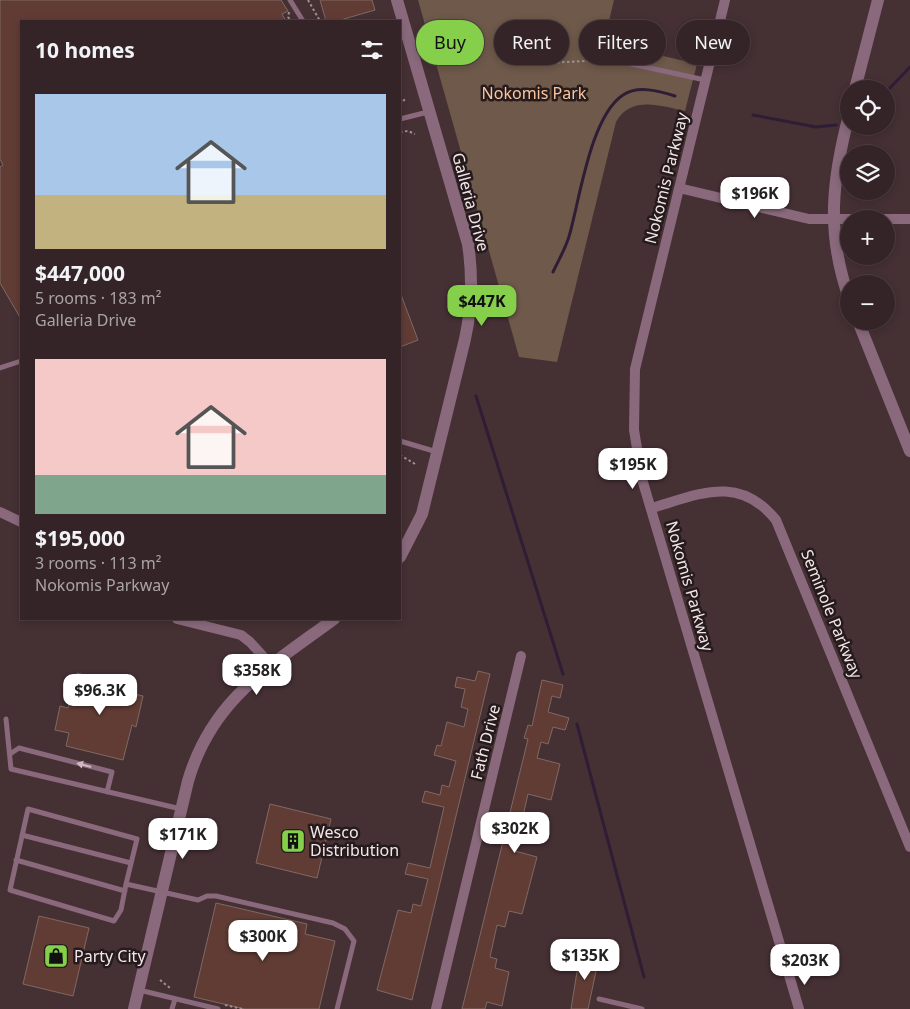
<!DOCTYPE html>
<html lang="en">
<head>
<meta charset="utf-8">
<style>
  :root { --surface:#342427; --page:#3f3033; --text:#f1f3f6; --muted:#a9a4a7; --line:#4e4144; --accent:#86cf4b }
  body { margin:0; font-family:"Noto Sans",sans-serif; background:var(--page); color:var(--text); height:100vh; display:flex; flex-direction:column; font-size:19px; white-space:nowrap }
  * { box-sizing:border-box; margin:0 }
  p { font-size:16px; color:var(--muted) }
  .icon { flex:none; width:28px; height:28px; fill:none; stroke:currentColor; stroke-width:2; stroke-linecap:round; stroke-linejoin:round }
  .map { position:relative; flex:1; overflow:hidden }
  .drawer { position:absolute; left:20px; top:20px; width:381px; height:600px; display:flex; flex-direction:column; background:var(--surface); border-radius:0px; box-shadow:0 2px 8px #0003,0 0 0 1px var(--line) }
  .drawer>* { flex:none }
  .top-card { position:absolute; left:416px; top:20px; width:419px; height:45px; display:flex; gap:10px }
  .tools { position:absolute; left:840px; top:80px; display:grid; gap:10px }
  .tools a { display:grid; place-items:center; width:55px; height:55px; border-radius:50%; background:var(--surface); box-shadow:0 2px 8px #0003,0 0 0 1px var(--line); font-size:25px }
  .price { position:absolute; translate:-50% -42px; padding:0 11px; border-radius:10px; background:#fff; color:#222; font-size:16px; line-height:32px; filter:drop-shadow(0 1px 2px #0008) }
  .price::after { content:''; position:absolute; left:50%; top:30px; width:15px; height:11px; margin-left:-8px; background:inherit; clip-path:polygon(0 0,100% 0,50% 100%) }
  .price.current { background:var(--accent); color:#111 }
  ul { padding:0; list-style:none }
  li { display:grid; align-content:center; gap:10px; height:265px; padding:0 15px }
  li span { display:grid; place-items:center; height:155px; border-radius:0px; color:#555 }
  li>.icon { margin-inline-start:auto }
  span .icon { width:90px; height:90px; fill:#fffc; stroke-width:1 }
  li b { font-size:21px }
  h2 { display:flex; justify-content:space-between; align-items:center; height:60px; padding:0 15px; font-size:21px }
  .chip { padding:0 18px; border-radius:22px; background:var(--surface); box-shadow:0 2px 8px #0003,0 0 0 1px var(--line); font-size:18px; line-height:45px }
  .chip.current { background:var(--accent); color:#111 }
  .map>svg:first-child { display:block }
  .green { fill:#6e594a }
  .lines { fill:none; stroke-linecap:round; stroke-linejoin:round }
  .stream { stroke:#2f1d36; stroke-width:3 }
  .building { fill:#603c35; stroke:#806963 }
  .path { stroke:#a19093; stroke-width:2; stroke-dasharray:2.5 2.5; stroke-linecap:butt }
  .service { stroke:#8a697c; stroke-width:5 }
  .minor { stroke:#8a697c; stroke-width:10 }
  .tertiary { stroke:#8a697c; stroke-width:12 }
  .oneway { fill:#cfbac2 }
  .labels { text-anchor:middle; stroke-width:5; stroke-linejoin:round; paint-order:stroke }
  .park-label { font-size:16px; fill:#fbc59d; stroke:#251b1d }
  .street-label { font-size:16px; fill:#f4e6e8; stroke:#251b1d }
  .poi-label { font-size:16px; fill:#f4e6e8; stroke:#251b1d; text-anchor:start }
</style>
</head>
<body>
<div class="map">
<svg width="910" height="1009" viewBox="0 0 910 1009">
  <rect width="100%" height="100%" fill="#453034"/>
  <!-- green -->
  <path class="green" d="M418 0H614L604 42 697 64 685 111C661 106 631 95 616 122L557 362 519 357Z"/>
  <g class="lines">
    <!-- stream -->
    <path class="stream" d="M886 92 910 67
      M753 115 816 127 836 125
      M553 272C559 259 567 246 570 233 580 197 591 116 623 95 638 85 659 91 675 96
      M476 396 563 674
      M577 724 644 977"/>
  </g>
  <!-- building -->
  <path class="building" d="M0 0H281L288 11 282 14 286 21H21V319L0 283V167L3 165 0 159Z
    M320 0H372L375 10 337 21H326Z
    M400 292 418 340 400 347Z
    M478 671 490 674 412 1000 377 990 398 910 411 913 413 904 421 906 428 879 405 874 408 863 430 868 432 859 444 807 422 802 425 791 440 795 442 785 449 787 456 761 434 755 437 745 441 746 447 722 464 727 468 709 461 707 465 689 455 687 457 677 475 681Z
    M77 673 132 687 130 693 143 696 136 727 132 725 123 760 66 746 69 733 55 730 60 706 68 708Z
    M542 680 563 685 560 698 552 696 548 712 569 718 565 730 553 727 548 744 541 742 537 758 560 764 551 800 528 794 522 820 530 822 527 836 520 834 515 851 537 857 522 914 509 911 505 927 497 925 490 957 497 959 495 968 509 972 502 1006 487 1002 485 1009H462L528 739 524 738 528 725 532 726Z
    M270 804 331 819 317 878 256 863Z
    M216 903 307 924 305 934 335 941 319 1009H245L194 997Z
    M39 916 89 928 73 996 23 984Z
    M580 953 599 957 588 1009H571Z"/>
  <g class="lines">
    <!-- path -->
    <path class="path" d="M308 0 320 21
      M289 12 288 17 291 21
      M547 63 605 60
      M400 105 405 99
      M400 132 408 131 415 134
      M400 455 415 464
      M160 980 170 988
      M225 1005 242 1009"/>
    <!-- service -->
    <path class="service" d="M290 0 303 21
      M613 60 705 80
      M400 119 428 112
      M0 368 21 361
      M400 441 437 452
      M6 719 11 769 181 809
      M10 754 19 748 112 772 107 792
      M22 835 131 863
      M16 860 125 891
      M126 884 121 910 114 921 10 890 28 809 137 839 126 884 198 900 207 896H216L333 923 345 929 354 941 337 1009
      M139 990 218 1009
      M599 999 642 1009
      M172 1009 175 999"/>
    <!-- minor -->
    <path class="minor" d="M725 0 635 369 634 430 642 479 799 1009
      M679 188 809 219H910
      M652 508C700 494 739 474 776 520L910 847
      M0 512 21 522
      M177 619 241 635 250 642 271 665
      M436 1009 521 656"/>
    <!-- tertiary -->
    <path class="tertiary" d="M397 0 468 244C473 277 472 307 465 339L422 514 400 557
      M855 89 878 0
      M849 115C832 180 826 233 849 298
      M858 321 910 451
      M134 1009 188 781C212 699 269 667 334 619"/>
  </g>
  <!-- one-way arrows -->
  <defs><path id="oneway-solid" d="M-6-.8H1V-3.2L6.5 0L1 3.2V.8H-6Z" transform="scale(1.25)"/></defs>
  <use class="oneway" href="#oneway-solid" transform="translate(84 765) rotate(-165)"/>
  <!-- icons -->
  <defs>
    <symbol id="building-square" viewBox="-11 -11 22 22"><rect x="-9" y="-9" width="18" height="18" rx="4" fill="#86cf4b" stroke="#251b1d"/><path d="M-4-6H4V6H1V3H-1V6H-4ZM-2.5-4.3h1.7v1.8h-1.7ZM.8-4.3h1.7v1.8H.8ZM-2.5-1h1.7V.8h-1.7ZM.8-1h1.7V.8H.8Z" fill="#111"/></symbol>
    <symbol id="shop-square" viewBox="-11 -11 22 22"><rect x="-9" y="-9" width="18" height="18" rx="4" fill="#86cf4b" stroke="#251b1d"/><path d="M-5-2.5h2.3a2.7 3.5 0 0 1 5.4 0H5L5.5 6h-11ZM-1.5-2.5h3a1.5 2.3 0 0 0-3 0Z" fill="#111"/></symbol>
  </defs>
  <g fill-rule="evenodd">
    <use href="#building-square" x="279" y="827" width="28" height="28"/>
    <use href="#shop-square" x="42" y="942" width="28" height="28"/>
  </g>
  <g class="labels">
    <!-- park labels -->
    <g class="park-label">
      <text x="534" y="99">Nokomis Park</text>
    </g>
    <!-- street labels -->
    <g class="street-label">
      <text transform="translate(666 178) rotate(-76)" y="6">Nokomis Parkway</text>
      <text transform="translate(471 202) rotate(75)" y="6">Galleria Drive</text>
      <text transform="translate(690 586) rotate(74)" y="6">Nokomis Parkway</text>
      <text transform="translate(832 614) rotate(68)" y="6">Seminole Parkway</text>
      <text transform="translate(485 742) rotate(-76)" y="6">Fath Drive</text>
    </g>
    <!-- poi labels -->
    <g class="poi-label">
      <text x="310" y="838">Wesco<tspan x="310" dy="18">Distribution</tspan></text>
      <text x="74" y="962">Party City</text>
    </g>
  </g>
</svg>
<div class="tools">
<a><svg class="icon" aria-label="locate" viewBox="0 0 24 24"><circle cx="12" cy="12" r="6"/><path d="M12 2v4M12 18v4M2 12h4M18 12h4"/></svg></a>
<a><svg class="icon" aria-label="layers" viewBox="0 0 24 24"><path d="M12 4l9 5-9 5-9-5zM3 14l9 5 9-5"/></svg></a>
<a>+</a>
<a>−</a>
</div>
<b class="price" style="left:755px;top:219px">$196K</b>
<b class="price current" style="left:482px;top:327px">$447K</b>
<b class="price" style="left:633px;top:490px">$195K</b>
<b class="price" style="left:257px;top:696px">$358K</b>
<b class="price" style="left:100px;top:716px">$96.3K</b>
<b class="price" style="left:515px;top:854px">$302K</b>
<b class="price" style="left:183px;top:860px">$171K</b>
<b class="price" style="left:263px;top:962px">$300K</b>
<b class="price" style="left:585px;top:981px">$135K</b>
<b class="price" style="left:805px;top:986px">$203K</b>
<div class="top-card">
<a class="chip current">Buy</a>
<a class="chip">Rent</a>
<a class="chip">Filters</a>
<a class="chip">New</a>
</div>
<section class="drawer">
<h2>10 homes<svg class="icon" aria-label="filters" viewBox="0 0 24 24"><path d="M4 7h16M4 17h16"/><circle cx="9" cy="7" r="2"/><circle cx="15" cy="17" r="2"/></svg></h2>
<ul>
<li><span style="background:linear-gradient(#a9c7e8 65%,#c2b280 0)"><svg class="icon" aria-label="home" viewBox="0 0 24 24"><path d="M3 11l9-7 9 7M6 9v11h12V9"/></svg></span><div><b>$447,000</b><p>5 rooms · 183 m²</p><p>Galleria Drive</p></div></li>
<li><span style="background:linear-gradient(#f6c9c9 75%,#7fa58c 0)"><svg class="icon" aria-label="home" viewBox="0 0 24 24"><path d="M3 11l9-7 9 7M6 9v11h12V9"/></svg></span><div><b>$195,000</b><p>3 rooms · 113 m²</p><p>Nokomis Parkway</p></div></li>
</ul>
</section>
</div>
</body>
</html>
